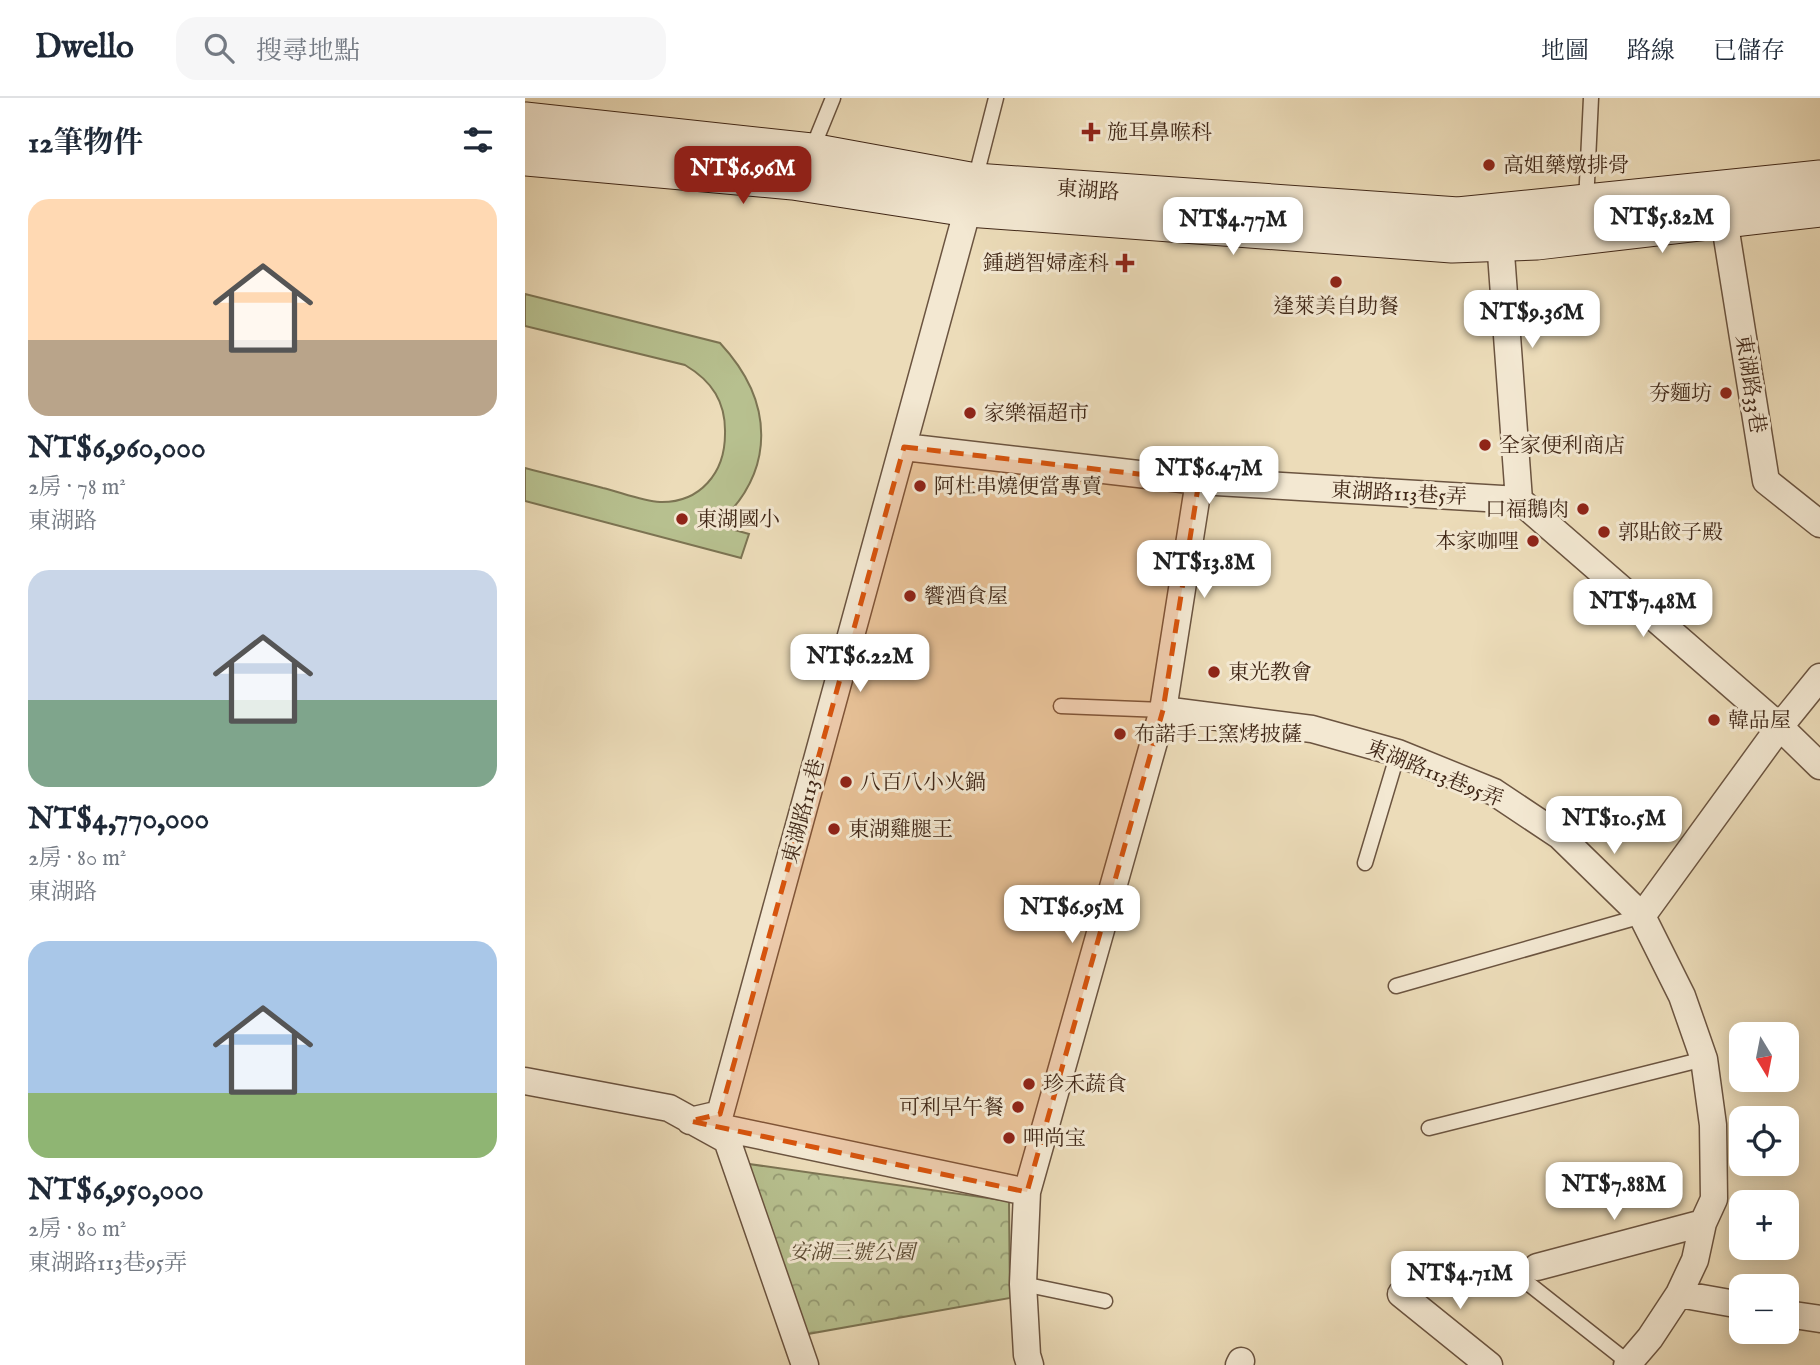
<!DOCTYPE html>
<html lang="zh-TW">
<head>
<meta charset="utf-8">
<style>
  :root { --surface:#fff; --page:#f6f6f7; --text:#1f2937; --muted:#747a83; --line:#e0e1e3; --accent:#8f2418 }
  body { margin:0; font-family:"IM FELL English","Noto Serif TC",serif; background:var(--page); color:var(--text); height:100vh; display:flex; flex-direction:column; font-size:26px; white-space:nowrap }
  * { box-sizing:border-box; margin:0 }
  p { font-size:23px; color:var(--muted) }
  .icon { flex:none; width:38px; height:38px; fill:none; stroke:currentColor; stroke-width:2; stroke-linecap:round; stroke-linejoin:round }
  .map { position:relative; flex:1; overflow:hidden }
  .sheet { display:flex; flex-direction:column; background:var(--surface); width:525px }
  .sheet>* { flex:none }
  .needle { width:46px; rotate:170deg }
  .controls { position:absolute; left:1204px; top:924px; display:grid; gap:14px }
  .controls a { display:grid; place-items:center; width:70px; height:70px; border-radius:14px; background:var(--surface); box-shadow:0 4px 18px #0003; font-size:35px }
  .price { position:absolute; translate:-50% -60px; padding:0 16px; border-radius:14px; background:#fff; color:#222; font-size:23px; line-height:46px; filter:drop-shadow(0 2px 4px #0008) }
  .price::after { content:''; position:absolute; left:50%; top:42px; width:21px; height:16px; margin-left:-10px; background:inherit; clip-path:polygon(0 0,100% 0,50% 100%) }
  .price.on { background:var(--accent); color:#fff }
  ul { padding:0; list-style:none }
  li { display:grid; align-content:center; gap:14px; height:371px; padding:0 28px }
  li span { display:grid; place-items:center; height:217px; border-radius:21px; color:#555 }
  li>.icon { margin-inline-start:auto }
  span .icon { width:126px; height:126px; fill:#fffc; stroke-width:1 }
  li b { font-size:30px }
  h2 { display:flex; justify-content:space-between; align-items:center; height:84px; padding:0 28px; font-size:30px }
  header { display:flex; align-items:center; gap:42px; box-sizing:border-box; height:98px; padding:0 35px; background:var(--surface); border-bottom:2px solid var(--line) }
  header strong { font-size:33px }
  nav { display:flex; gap:38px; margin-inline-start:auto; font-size:24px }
  .search { width:490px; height:63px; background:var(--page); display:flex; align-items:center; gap:18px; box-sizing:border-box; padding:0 24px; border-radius:21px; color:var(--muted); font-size:26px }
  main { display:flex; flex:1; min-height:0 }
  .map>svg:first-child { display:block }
  .park { fill:url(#park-crowns); stroke:#7c7453; stroke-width:2 }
  .pitch { fill:#b7c08f; stroke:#7c7453; stroke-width:2 }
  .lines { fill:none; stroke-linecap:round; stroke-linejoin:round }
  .lane-casing { stroke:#6b5440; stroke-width:17 }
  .street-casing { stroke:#6b5440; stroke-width:29 }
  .secondary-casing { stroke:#402717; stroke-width:39 }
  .lane { stroke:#f3e8d2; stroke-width:14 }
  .street { stroke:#f3e8d2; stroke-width:26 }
  .secondary { stroke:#f3e8d2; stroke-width:37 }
  .marked { fill:#d7540d; fill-opacity:0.2; stroke:#d7540d; stroke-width:5; stroke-dasharray:14 9; stroke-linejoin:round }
  .poi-dot { fill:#8f2418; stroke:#f3e8d2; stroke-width:2.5 }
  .labels { text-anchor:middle; stroke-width:6; stroke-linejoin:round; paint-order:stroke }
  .poi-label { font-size:21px; fill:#402717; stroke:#f3e8d2; text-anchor:start }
  .street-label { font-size:21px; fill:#402717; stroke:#f3e8d2 }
  .park-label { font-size:21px; font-style:italic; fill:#5e4d35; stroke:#f3e8d2 }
</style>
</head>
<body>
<header>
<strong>Dwello</strong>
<div class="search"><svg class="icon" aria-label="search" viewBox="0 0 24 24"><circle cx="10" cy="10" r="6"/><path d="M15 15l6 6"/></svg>搜尋地點</div>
<nav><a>地圖</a><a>路線</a><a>已儲存</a></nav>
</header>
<main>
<section class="sheet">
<h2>12筆物件<svg class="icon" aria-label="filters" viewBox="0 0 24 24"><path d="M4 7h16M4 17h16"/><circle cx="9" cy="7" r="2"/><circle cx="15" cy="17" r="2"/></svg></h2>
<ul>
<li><span style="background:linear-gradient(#ffd9b3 65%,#b9a48a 0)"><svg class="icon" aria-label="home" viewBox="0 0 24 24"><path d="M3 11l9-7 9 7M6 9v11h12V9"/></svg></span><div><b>NT$6,960,000</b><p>2房 · 78 m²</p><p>東湖路</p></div></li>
<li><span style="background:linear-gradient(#c9d6e8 60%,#7fa58c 0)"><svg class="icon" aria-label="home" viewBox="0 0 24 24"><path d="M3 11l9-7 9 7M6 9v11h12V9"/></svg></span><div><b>NT$4,770,000</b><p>2房 · 80 m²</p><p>東湖路</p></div></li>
<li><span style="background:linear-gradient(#a9c7e8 70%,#8fb573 0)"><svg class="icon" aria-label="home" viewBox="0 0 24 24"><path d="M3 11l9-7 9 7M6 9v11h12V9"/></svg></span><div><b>NT$6,950,000</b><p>2房 · 80 m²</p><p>東湖路113巷95弄</p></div></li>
</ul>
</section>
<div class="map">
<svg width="1295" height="1267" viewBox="0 0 1295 1267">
  <defs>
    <pattern id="park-crowns" width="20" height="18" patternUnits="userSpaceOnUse" patternTransform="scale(1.75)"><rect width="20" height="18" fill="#b7c08f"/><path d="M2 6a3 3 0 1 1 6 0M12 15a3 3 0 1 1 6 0" fill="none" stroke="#969c74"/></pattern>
  </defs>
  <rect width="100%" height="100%" fill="#ecdcb9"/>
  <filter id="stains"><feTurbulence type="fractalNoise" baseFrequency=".00286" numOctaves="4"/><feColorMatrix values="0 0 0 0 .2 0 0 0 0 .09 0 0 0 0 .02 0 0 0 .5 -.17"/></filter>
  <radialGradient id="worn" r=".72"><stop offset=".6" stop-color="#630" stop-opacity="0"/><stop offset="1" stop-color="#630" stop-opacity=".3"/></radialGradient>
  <!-- park -->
  <path class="park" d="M217 1065 484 1103 485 1200 277 1237Z"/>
  <!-- pitch -->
  <path class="pitch" d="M0 196 195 245C249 303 252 372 192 427L224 436 216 460 0 403V370C26 377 52 383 78 390 95 394 117 403 135 404 175 405 200 375 200 336 201 304 187 283 160 267L0 228Z"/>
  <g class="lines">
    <defs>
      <path id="lane" d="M286 54 308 0
        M450 82 471 0
        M1061 105 1066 0
        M536 608 638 612
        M840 765 873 655
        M871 888 1117 818
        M904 1030 1179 961
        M995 1182 1004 1186 1104 1265
        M498 1186 580 1203"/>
      <path id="street" d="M1199 121 1241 383 1295 426
        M974 128 994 402 1255 629 1295 668
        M379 349 674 383 994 402
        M638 612 787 631 873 655 969 694 1035 738 1117 818 1157 898 1179 961 1188 1027 1189 1101 1178 1125 1170 1162 1154 1196 1125 1240 1102 1267
        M1117 818 1256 627 1295 579
        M0 983 144 1010 202 1042 280 1267
        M165 1023 195 1016 443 110
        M170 1024 502 1094 498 1186 502 1257 505 1267
        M502 1094 638 612 674 383
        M1012 1169 1178 1125
        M876 1196 964 1267
        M1154 1196 1216 1207
        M1262 1216 1295 1221
        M714 1267 716 1263"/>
      <path id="secondary" d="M0 23 286 54 450 84 933 118 1295 81
        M0 59 268 83 443 110 927 146 1012 143 1295 110"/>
    </defs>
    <!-- lane casing -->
    <use href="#lane" class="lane-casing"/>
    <!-- street casing -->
    <use href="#street" class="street-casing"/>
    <!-- secondary casing -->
    <use href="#secondary" class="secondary-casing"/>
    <!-- lane -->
    <use href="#lane" class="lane"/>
    <!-- street -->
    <use href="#street" class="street"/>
    <!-- secondary -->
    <use href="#secondary" class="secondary"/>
  </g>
  <!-- marked area -->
  <path class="marked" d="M379 349 674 383 638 612 502 1094 165 1023 195 1016Z"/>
  <!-- markers -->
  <g class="poi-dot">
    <path d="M562.5 23.5h7v7h7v7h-7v7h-7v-7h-7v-7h7z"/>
    <circle cx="964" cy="67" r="7"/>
    <path d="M596.5 154.5h7v7h7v7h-7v7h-7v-7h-7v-7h7z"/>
    <circle cx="811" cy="184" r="7"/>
    <circle cx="1201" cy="295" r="7"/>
    <circle cx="445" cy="315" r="7"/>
    <circle cx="960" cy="347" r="7"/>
    <circle cx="395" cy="388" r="7"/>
    <circle cx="1058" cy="411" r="7"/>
    <circle cx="157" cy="421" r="7"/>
    <circle cx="1079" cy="434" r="7"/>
    <circle cx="1008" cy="443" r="7"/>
    <circle cx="385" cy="498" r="7"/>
    <circle cx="689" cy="574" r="7"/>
    <circle cx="1189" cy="622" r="7"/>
    <circle cx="595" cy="636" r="7"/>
    <circle cx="321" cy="684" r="7"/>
    <circle cx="309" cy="731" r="7"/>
    <circle cx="504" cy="986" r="7"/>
    <circle cx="493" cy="1009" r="7"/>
    <circle cx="484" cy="1040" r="7"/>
  </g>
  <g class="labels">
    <!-- poi labels -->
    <g class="poi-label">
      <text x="582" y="41">施耳鼻喉科</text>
      <text x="978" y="74">高姐藥燉排骨</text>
      <text x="584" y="172" text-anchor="end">鍾趙智婦產科</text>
      <text x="811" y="215" text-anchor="middle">逢萊美自助餐</text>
      <text x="1187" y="302" text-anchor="end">夯麵坊</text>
      <text x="459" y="322">家樂福超市</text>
      <text x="974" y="354">全家便利商店</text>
      <text x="409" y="395">阿杜串燒便當專賣</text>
      <text x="1044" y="418" text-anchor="end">口福鵝肉</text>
      <text x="171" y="428">東湖國小</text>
      <text x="1093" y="441">郭貼餃子殿</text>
      <text x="994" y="450" text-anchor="end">本家咖哩</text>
      <text x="399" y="505">饗酒食屋</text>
      <text x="703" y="581">東光教會</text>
      <text x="1203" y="629">韓品屋</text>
      <text x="609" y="643">布諾手工窯烤披薩</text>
      <text x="335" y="691">八百八小火鍋</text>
      <text x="323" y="738">東湖雞腿王</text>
      <text x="518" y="993">珍禾蔬食</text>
      <text x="479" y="1016" text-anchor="end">可利早午餐</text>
      <text x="498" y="1047">呷尚宝</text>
    </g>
    <!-- street labels -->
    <g class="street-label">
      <text transform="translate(563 92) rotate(4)" y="7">東湖路</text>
      <text transform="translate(1226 286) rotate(81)" y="7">東湖路33巷</text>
      <text transform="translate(874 395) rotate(3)" y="7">東湖路113巷5弄</text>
      <text transform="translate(910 675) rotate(22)" y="7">東湖路113巷95弄</text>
      <text transform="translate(278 713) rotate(-75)" y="7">東湖路113巷</text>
    </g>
    <!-- park labels -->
    <g class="park-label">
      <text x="327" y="1161">安湖三號公園</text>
    </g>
  </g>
  <rect width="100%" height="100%" filter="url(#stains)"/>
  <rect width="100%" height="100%" fill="url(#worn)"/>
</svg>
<div class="controls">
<a><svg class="needle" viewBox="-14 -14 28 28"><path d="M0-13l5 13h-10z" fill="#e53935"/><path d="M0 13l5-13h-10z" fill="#747a83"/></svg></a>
<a><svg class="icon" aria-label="locate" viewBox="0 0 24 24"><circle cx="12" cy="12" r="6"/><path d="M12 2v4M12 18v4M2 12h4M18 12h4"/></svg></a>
<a>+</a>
<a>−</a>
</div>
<b class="price on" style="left:218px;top:108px">NT$6.96M</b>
<b class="price" style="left:1137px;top:157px">NT$5.82M</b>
<b class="price" style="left:708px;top:159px">NT$4.77M</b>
<b class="price" style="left:1007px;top:252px">NT$9.36M</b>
<b class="price" style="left:684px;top:408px">NT$6.47M</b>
<b class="price" style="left:679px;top:502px">NT$13.8M</b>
<b class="price" style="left:1118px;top:541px">NT$7.48M</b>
<b class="price" style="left:335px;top:596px">NT$6.22M</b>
<b class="price" style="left:1089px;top:758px">NT$10.5M</b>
<b class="price" style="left:547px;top:847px">NT$6.95M</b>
<b class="price" style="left:1089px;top:1124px">NT$7.88M</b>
<b class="price" style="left:935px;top:1213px">NT$4.71M</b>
</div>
</main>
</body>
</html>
